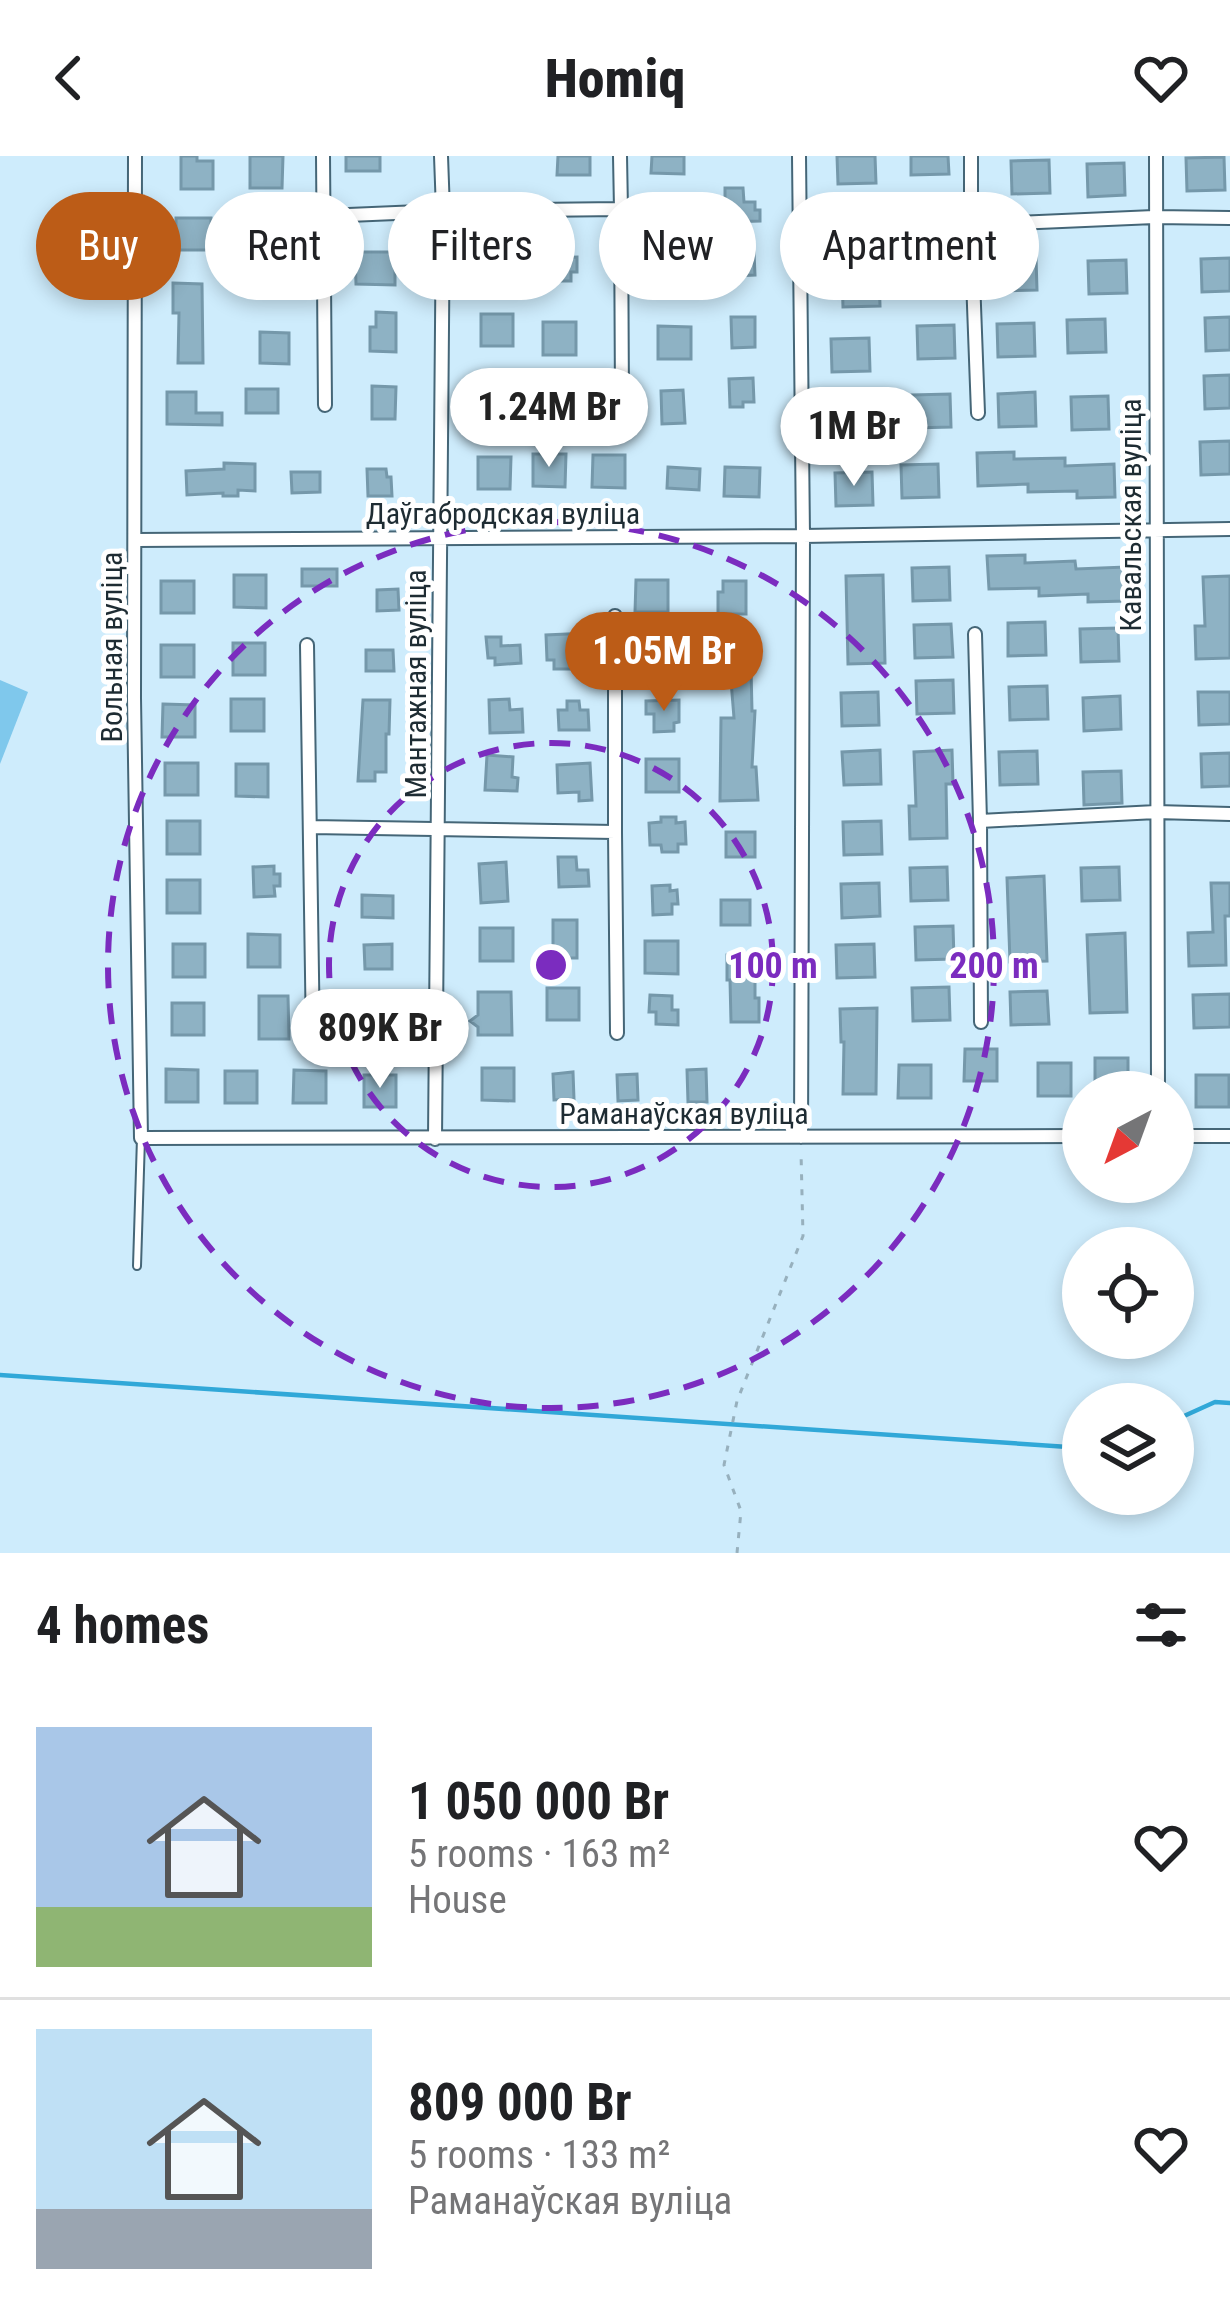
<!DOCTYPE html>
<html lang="en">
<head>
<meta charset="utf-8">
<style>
  :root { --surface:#fff; --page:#f2f2f2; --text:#202124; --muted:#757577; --line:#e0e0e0; --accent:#bc5c17 }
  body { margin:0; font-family:"Roboto Condensed",sans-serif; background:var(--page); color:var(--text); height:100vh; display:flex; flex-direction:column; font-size:45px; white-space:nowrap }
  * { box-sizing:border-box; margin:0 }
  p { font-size:39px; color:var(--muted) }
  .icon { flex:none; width:66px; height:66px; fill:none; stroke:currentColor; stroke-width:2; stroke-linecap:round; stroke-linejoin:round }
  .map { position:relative; height:1397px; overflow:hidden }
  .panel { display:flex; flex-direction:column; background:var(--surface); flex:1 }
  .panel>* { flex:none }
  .top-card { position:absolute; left:36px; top:36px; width:1158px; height:108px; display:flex; gap:24px }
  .needle { width:78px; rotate:221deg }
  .tools { position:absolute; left:1062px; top:915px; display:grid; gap:24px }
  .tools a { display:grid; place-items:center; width:132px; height:132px; border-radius:50%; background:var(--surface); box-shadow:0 6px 18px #0003; font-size:60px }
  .price { position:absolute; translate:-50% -102px; padding:0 27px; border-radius:42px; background:#fff; color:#222; font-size:39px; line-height:78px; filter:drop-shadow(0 3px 6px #0008) }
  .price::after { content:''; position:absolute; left:50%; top:72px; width:36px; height:27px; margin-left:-18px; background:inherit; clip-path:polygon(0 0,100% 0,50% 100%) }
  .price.current { background:var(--accent); color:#fff }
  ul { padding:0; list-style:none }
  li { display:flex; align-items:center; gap:36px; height:300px; padding:0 36px }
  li+li { border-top:3px solid var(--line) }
  li span { display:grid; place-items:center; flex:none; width:336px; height:240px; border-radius:0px; color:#555 }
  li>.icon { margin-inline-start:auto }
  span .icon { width:144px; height:144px; fill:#fffc; stroke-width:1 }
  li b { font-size:51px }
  h2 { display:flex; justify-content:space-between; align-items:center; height:144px; padding:0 36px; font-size:51px }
  .tag { padding:0 42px; border-radius:54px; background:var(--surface); box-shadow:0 6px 18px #0003; font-size:42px; line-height:108px }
  .tag.current { background:var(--accent); color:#fff }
  header { display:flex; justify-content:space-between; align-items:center; height:156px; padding:0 36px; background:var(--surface); font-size:54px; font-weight:800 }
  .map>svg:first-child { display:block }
  .green { fill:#7fc8ec }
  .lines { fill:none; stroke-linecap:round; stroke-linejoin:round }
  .stream { stroke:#31a8d8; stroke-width:4.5 }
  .building { fill:#8eb2c4; stroke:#7598aa; stroke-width:3 }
  .service-casing { stroke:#456677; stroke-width:10 }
  .minor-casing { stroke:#456677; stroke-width:16 }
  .path { stroke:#97b0bd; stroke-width:3; stroke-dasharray:6 9; stroke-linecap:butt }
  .service { stroke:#fff; stroke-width:6 }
  .minor { stroke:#fff; stroke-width:12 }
  .ring { fill:none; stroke:#7b2cbf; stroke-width:6; stroke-dasharray:21 15 }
  .labels { text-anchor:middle; stroke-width:10; stroke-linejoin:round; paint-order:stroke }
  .street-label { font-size:30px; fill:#1e2c33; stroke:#fff }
  .centre { fill:#7b2cbf; stroke:#fff; stroke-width:6 }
  .ring-label { font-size:36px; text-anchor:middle; font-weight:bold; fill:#7b2cbf; stroke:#fff; stroke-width:10; stroke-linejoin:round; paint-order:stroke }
</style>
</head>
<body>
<header><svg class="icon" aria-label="back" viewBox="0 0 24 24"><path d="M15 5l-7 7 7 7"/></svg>Homiq<svg class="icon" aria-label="heart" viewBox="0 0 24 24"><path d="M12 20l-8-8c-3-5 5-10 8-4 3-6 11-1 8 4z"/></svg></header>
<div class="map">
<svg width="1230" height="1397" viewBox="0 0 1230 1397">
  <rect width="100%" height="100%" fill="#ceecfc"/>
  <!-- green -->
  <path class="green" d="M0 524 28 536 0 608Z"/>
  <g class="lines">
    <!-- stream -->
    <path class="stream" d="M0 1219 1083 1292
      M1173 1265 1215 1246 1230 1247"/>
  </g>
  <!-- building -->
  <path class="building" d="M181 0H197V5H213V33H181Z
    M250 0H283L282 32H250Z
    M346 0H380V15H346Z
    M558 0H590V19H557Z
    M652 0H684V18L651 17Z
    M837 0H875L876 27 838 28Z
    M911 0H948L949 18 911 19Z
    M1224 1 1225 34 1187 35 1186 2Z
    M1049 4 1050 37 1012 38 1011 5Z
    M1124 7 1125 39 1088 41 1087 8Z
    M725 32H743L744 46H755V54H760V65L725 66Z
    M667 41H682V50H686L687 72H668Z
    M949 41 950 74 912 75 911 42Z
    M866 55 867 88 830 89 828 56Z
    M176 62H211V94H176Z
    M254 71H285L286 89 259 90V87H254Z
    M484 86H516V119H483Z
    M355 96H395V129L356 128Z
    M754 96 755 119 733 120 731 97Z
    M690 99 691 116H682L683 125H667L666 100Z
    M577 101V116H571V125H549V102Z
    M1036 101 1037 134 999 135 998 102Z
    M1230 102V135L1202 136 1201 103Z
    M950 104 951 137 914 138 912 105Z
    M1126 104 1127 137 1089 138 1088 105Z
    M879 116 880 150 843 151 842 118Z
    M173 127 202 128 203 207H178L179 157H173Z
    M376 156 396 157V196L370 195V171H376Z
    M481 158H513V190H481Z
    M731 161H755V191L732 192Z
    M1230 161V194L1206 195 1205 162Z
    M1105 163 1106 196 1068 197 1067 164Z
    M543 166H576V199H543Z
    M1034 167 1035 200 998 201 997 168Z
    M954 169 955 202 918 203 917 170Z
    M658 170 691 171V203H658Z
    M260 176 289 177V208L260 207Z
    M869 182 870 215 832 216 831 183Z
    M1230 219V252L1205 253 1204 220Z
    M585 222V244L560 245 559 223Z
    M753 222 754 246H743V251H730L729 223Z
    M372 230 396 231 395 263H372Z
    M494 230H515L516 247H504L505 264H478V239L495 238Z
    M246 233H278V257H246Z
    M683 234 685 267 662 268 661 235Z
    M167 236H196V257H222V269L167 268Z
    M1035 236 1036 270 999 271 998 238Z
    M950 238 951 271 913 272 912 239Z
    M1108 240 1109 273 1072 274 1071 241Z
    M884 247 885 280 848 281 847 248Z
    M1230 285V318L1201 319 1200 286Z
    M1014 296V303L1065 302V310L1114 308 1115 341 1077 342V335L1028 336V328L978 330 977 297Z
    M533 298H566L565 331 533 330Z
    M593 299H625V332L592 331Z
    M478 301H511L510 333H478Z
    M224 307 255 308V335L238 334V340H223V337L187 339 186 315 224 313Z
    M938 308 939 341 902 342 901 309Z
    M668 311 700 313 699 334 667 332Z
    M725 311 760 312 759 341 724 340Z
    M367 313H386L387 321H391L392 340H368Z
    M291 316H320V336L292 337Z
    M872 316 873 349 836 350 835 317Z
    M1025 399V407L1075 405 1076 413 1125 411 1126 445 1088 446V438L1039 440V432L989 433 987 400Z
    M949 411 950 444 913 445 912 412Z
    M302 413H337V430H302Z
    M234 419H266V452L234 451Z
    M883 419 885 507 848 508 846 420Z
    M1230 420V502L1196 503 1195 470H1205L1203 421Z
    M636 424H668V456H635Z
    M161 425H194V457H161Z
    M723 425H746V458H718V436H723Z
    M398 433 399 454 377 455V434Z
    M1045 466 1046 499 1008 500V467Z
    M951 468 953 501 915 502 914 469Z
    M1118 472 1119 505 1081 506 1080 473Z
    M588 477 589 500 574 501V513H554V504H547L546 479Z
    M486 481H501V490L520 489 521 507 495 509V502H488Z
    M233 487H265V519H233Z
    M161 489H194V521H161Z
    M653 490H675L676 520H656V510H649V495H653Z
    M366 494H393L394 515H366Z
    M730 512H751L752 555H755L752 611H756L758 644 720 645 721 562H734Z
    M953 524 954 557 917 558 916 525Z
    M1047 530 1048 563 1010 564 1009 531Z
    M878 536 879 569 842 570 841 537Z
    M1198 536H1230V568L1199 569Z
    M1120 540 1121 573 1084 575 1083 542Z
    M231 543H264V575H231Z
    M509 543 510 554 522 553 523 576 490 577 489 544Z
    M363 544H390L389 578H386V616H375V625H358Z
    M679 544V566L674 567V575L654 576V558H646V545Z
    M567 545H579L580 554H588L589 574H559L558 554H567Z
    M163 548 195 549V581H162Z
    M880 594 881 628 844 629 842 596Z
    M952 594 953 628H946L947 682 910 683 909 650H916L914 596Z
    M1037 595 1038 628 1000 629 999 596Z
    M1230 597V630L1202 631 1201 598Z
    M487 599 513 601 512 621 518 622 517 635 485 634Z
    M646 603H679V636H646Z
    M165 607H198V639H165Z
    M590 607 592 644 579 645V636L558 637 557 609Z
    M236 608H268V641L236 640Z
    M1121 615 1122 647 1084 649 1083 616Z
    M661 661H676V667L685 666 686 688H678V696H662L661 689H650L649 667 661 666Z
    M167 665H200V698H167Z
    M881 665 882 698 844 699 843 666Z
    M726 676H755V701H726Z
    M558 701H576L577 714H588L589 730 559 731Z
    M506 706 508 745 481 747 479 708Z
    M274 710V718H280V730H274L275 740 254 741 253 711Z
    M947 711 948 744 911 745 910 712Z
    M1119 711 1120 744 1082 745 1081 712Z
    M1044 720 1047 805 1010 806 1007 722Z
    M167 724H200V757H167Z
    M879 727 880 760 842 762 841 728Z
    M1211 727H1230V760H1225L1226 809 1189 810 1188 777 1213 776Z
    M670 729V735L677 734 678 748H672V758L653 759 652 730Z
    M362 739 393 740V762L362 761Z
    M721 744H750V769H721Z
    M553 764H577V802H553Z
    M953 770 954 803 916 804 915 771Z
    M480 772H513V805H480Z
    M1125 777 1127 856 1090 857 1087 779Z
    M248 778 280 779V811H248Z
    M645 785H678V818L645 817Z
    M173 788H205V821H173Z
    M392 788V813H365L364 789Z
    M874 788 875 821 837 822 836 789Z
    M727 799H755V842H759V866H731L730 824H727Z
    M949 831 950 864 913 865 912 832Z
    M547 832H579V864H547Z
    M1047 835 1049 868 1011 869 1010 836Z
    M478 836H511L512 879H478V871L470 865 478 859Z
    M1230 838V871L1194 872 1193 839Z
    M650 839 672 840V854H678V869L656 868V856H649Z
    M259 840H288L289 883H259Z
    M172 847H204V879H172Z
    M361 847H394V880H361Z
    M877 852 876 938H843L844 886H841L840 853Z
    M965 893H997V925H964Z
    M1095 902H1128V935H1095Z
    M1038 907H1071V940H1038Z
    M899 909H931V942H898Z
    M482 912H514V945L482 944Z
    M166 913 198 914V946H166Z
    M706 913 707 946H688L687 914Z
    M294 914 326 915V947H293Z
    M225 915H257V947H225Z
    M573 916 574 943 554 944 553 918Z
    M637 918 638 944 618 945 617 919Z
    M364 919H396V951H364Z
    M1196 919H1229V951H1196Z"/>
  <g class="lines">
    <defs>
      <path id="service" d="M137 1110 141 982"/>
      <path id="minor" d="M135 0 134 542 141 982 1083 980
        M323 0 325 249
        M620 0 621 53
        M799 0 803 380 801 981
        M971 0V69
        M1156 0 1158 936
        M325 60 443 55 621 53 622 244
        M978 257 971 69 1154 61 1230 62
        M136 384 803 380 1230 373
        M975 478 980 665
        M307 489 313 884
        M311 671 615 676 617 877
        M615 676V460
        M981 866 980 665 1156 656 1230 658
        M1173 980H1230
        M435 983 443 55 441 0"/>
    </defs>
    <!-- service casing -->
    <use href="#service" class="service-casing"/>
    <!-- minor casing -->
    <use href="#minor" class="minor-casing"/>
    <!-- path -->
    <path class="path" d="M737 1397 741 1355 724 1309 737 1245 803 1080 801 996"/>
    <!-- service -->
    <use href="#service" class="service"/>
    <!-- minor -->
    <use href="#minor" class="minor"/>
  </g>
  <!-- distance rings -->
  <g class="ring">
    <circle cx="551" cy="809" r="222"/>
    <circle cx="551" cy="809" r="443"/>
  </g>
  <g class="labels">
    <!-- street labels -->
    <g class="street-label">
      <text x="503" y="368">Даўгабродская вуліца</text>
      <text transform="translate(1131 359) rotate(-90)" y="10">Кавальская вуліца</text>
      <text transform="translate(112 491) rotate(-90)" y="10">Вольная вуліца</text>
      <text transform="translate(416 528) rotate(-90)" y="10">Мантажная вуліца</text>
      <text x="684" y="968">Раманаўская вуліца</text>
    </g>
  </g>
  <circle cx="551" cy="809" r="18" class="centre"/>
  <g class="ring-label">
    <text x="773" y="822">100 m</text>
    <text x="994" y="822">200 m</text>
  </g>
</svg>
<div class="tools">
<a><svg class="needle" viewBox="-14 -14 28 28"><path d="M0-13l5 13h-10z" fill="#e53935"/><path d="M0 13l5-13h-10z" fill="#757577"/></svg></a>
<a><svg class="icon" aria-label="locate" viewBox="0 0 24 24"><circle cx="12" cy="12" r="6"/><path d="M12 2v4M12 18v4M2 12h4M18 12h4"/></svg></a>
<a><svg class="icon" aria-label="layers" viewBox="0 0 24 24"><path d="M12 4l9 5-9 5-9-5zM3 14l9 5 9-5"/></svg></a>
</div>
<b class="price" style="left:549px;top:314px">1.24M Br</b>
<b class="price" style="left:854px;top:333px">1M Br</b>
<b class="price current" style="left:664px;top:558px">1.05M Br</b>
<b class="price" style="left:380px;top:935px">809K Br</b>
<div class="top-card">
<a class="tag current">Buy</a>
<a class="tag">Rent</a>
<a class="tag">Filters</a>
<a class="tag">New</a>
<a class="tag">Apartment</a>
</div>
</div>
<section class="panel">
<h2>4 homes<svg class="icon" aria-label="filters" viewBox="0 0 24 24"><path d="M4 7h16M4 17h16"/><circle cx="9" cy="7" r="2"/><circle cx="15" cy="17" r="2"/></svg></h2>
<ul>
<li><span style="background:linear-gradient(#a9c7e8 75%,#8fb573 0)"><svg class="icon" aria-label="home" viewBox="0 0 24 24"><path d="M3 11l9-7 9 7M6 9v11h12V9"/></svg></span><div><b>1 050 000 Br</b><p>5 rooms · 163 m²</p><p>House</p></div><svg class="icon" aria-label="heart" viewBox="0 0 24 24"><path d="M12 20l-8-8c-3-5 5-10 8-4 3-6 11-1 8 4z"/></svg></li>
<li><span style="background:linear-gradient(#bfe0f5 75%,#9aa5b1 0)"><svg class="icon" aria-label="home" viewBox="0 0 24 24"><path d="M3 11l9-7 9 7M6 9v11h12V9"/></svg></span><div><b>809 000 Br</b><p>5 rooms · 133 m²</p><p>Раманаўская вуліца</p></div><svg class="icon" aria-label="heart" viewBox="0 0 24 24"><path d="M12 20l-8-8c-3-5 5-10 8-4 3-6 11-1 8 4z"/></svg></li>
</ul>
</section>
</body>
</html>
